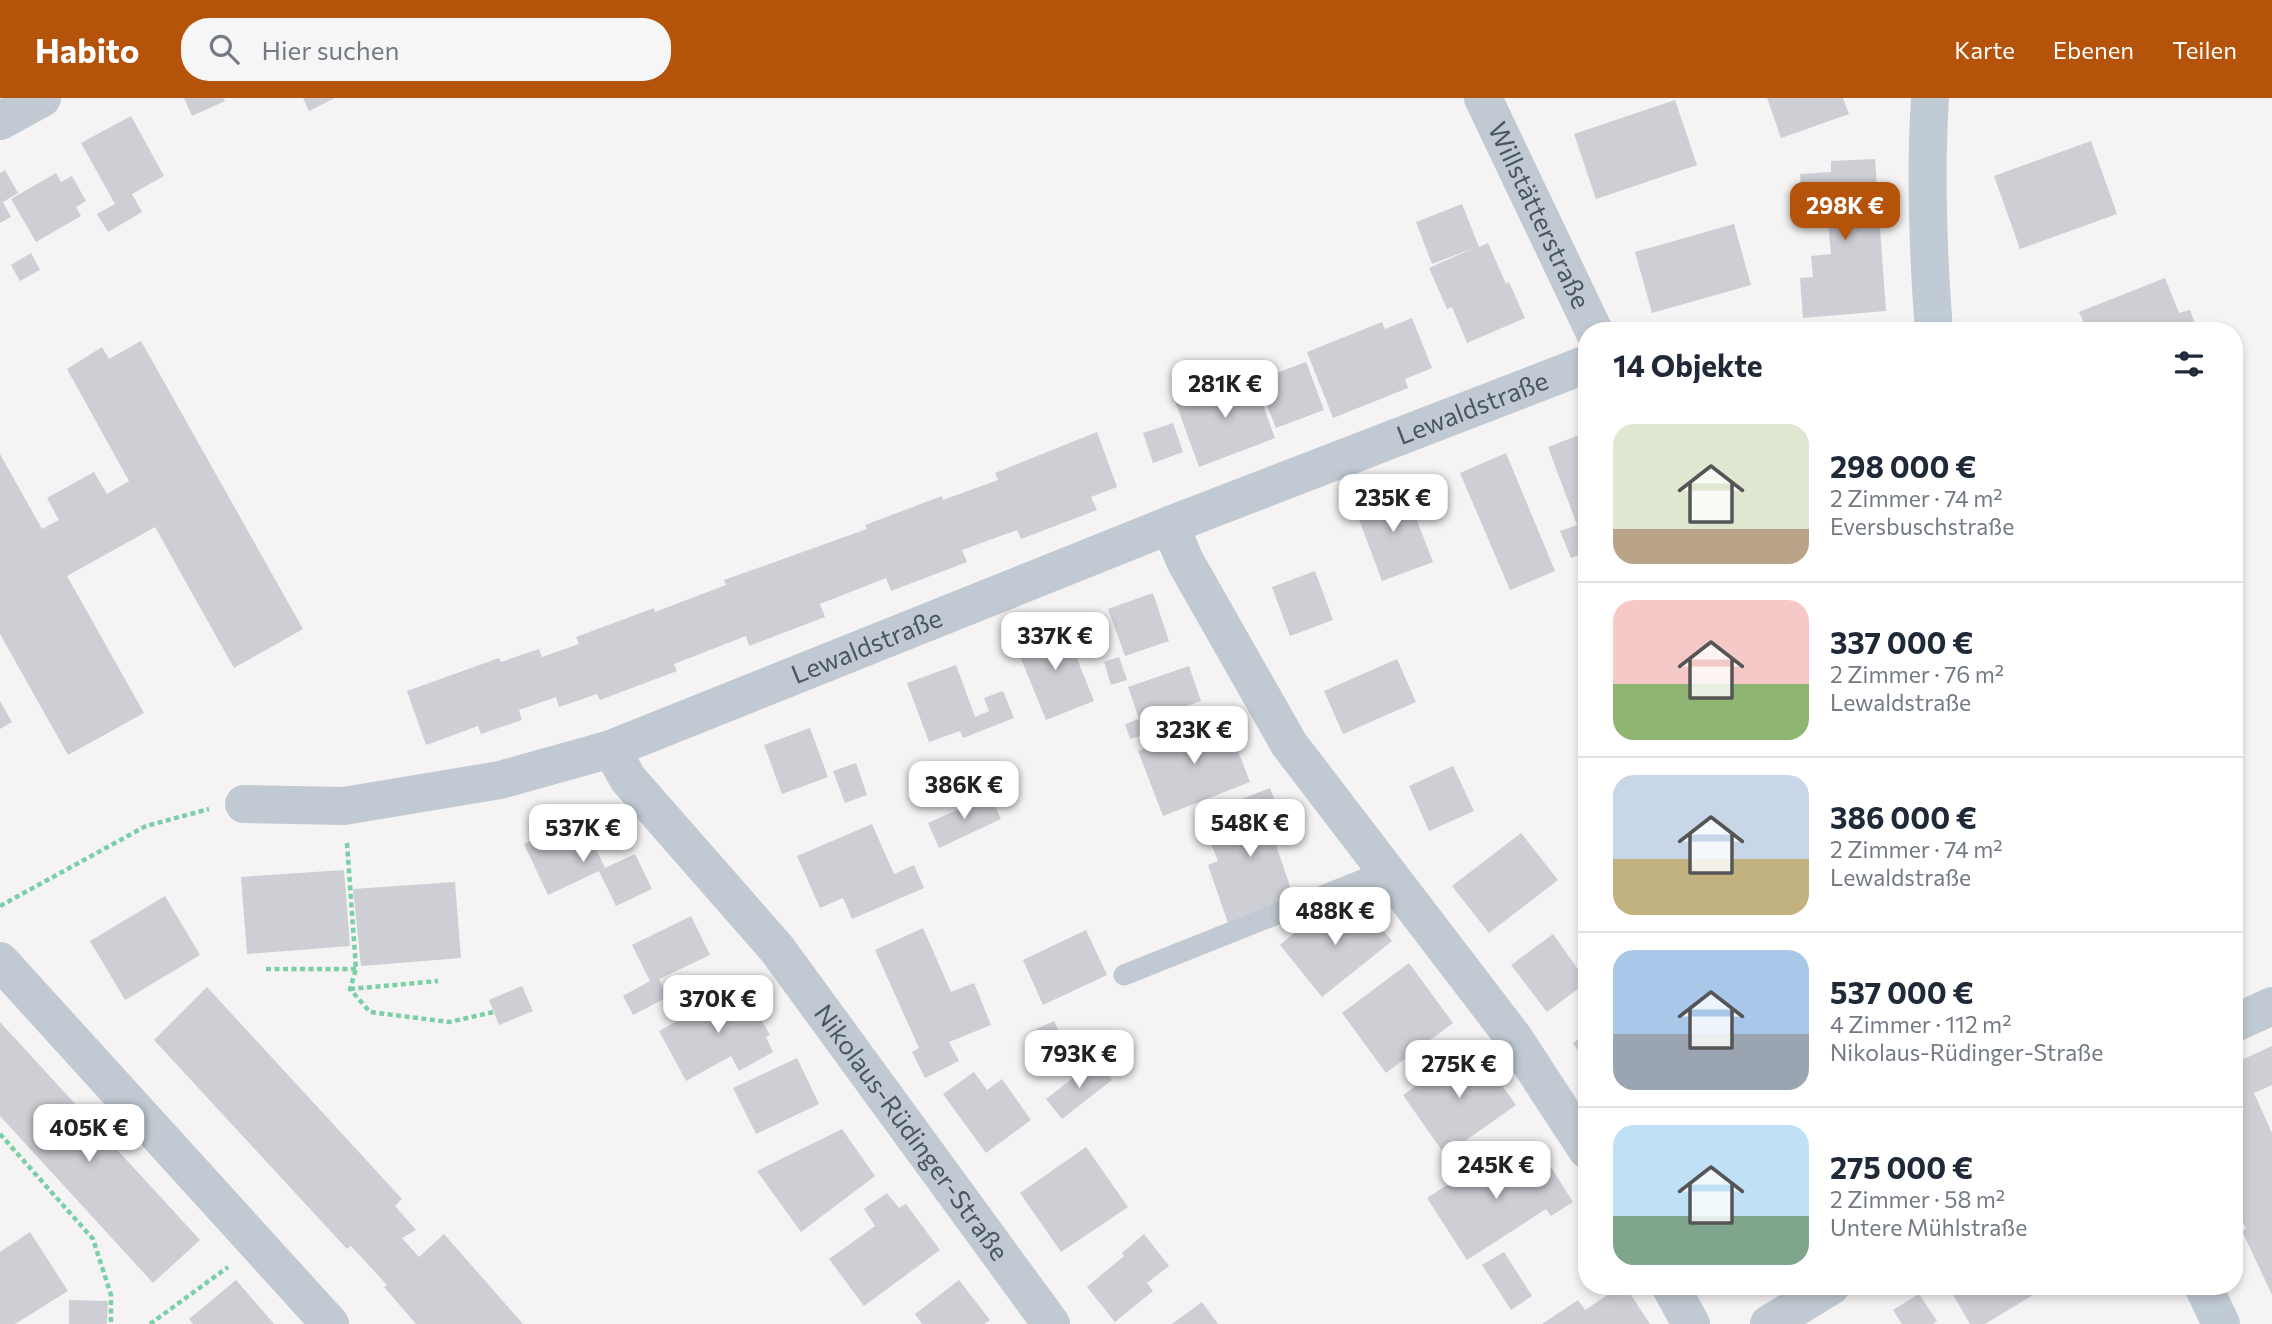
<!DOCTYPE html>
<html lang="de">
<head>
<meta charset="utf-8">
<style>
  :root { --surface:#fff; --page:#f6f6f7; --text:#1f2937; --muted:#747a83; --line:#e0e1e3; --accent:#b45309 }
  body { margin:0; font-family:Commissioner,sans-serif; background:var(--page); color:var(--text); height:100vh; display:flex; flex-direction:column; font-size:26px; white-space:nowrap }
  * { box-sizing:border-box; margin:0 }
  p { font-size:23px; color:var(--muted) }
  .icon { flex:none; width:38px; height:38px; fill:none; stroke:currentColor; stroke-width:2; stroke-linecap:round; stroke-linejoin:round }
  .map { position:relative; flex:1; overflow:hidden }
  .side { position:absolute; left:1578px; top:224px; width:665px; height:973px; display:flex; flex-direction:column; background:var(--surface); border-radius:28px; box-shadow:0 4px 10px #0003 }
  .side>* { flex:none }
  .price { position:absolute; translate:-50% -60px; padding:0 16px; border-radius:14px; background:#fff; color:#222; font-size:23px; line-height:46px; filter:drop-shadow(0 2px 4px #0008) }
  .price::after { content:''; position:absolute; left:50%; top:42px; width:21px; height:16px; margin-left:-10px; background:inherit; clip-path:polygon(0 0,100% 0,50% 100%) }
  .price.selected { background:var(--accent); color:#fff }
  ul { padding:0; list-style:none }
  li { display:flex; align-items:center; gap:21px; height:175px; padding:0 35px }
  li+li { border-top:2px solid var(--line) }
  li span { display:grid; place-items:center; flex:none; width:196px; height:140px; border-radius:21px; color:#555 }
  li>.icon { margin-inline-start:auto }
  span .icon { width:84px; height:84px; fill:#fffc; stroke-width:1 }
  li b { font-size:30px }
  h2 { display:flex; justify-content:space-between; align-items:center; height:84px; padding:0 35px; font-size:30px }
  header { display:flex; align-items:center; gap:42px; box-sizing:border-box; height:98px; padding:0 35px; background:var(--accent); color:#fff }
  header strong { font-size:33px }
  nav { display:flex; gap:38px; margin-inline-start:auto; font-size:24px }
  .search { width:490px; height:63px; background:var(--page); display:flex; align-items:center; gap:18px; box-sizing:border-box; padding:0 24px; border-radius:28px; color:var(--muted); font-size:26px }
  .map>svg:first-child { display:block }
  .building { fill:#cdcfd5 }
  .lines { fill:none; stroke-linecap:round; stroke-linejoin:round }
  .path { stroke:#7ad0a6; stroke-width:4.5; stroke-dasharray:5 3.5; stroke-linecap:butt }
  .lane { stroke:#c1cad2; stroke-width:21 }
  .street { stroke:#c1cad2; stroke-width:38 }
  .secondary { stroke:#c1cbd6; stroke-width:38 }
  .labels { text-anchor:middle; stroke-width:5; stroke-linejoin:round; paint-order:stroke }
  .street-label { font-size:26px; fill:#4a5661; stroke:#fff }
</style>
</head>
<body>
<header>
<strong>Habito</strong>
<div class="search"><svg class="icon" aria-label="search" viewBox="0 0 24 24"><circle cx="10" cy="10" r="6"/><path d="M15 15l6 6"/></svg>Hier suchen</div>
<nav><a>Karte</a><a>Ebenen</a><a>Teilen</a></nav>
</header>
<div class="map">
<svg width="2272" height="1226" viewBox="0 0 2272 1226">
  <rect width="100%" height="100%" fill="#f5f3f3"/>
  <!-- building -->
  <path class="building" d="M184 0H223L225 3 192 18Z
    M303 0H335L309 13Z
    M1767 0H1843L1849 16 1781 40Z
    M1675 2 1697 67 1596 101 1574 36Z
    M131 18 164 78 132 96 142 114 108 134 97 116 115 106 81 45Z
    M2091 43 2117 116 2020 151 1994 78Z
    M1875 61 1886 213 1803 220 1800 180 1813 179 1811 158 1831 156 1827 112 1802 113 1800 76 1831 74V63Z
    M5 72 18 95 3 104 11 119 0 125V75Z
    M56 75 61 84 72 78 86 103 76 109 81 118 36 144 11 101Z
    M1462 106 1479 149 1488 145 1506 186 1509 184 1525 220 1467 245 1452 209 1447 211 1429 170 1476 149 1432 166 1416 124Z
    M1734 126 1751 187 1652 215 1635 154Z
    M31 155 40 172 20 183 11 167Z
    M2165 180 2179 215 2190 212 2198 233H2064L2084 225 2079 214Z
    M1412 220 1432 270 1405 281 1408 290 1333 320 1307 254 1382 224 1385 231Z
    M141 243 303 531 234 570 155 429 67 478 144 615 68 657 0 536V356L42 431 59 422 47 400 94 374 107 396 129 383 67 271 102 249 109 261Z
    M1306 264 1324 312 1276 330 1257 282Z
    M1251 274 1275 340 1199 369 1175 303Z
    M1173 325 1183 354 1153 365 1143 335Z
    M1097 334 1117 389 1091 399 1097 412 1021 441 1017 432 962 452 967 464 891 493 886 480 820 506 825 519 749 548 746 538 674 566 677 573 600 602 597 596 559 609 556 599 519 612 522 622 481 636 478 628 426 647 407 593 499 560 501 564 539 551 542 559 579 546 576 539 654 510 655 514 726 487 724 482 867 431 865 427 942 398 943 402 998 382 995 375Z
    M1587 334V454L1571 460 1560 433 1577 427 1548 349Z
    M1506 355 1555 473 1510 492 1460 375Z
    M1404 389 1433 464 1382 483 1354 408Z
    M1315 473 1333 522 1290 538 1272 489Z
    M1153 495 1169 543 1125 558 1108 511Z
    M1063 526 1094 603 1046 622 1015 546Z
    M1119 559 1127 582 1111 587 1104 564Z
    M1397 561 1416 604 1343 636 1324 593Z
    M956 567 975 619 989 613 984 600 1003 593 1014 620 963 640 960 633 929 644 907 585Z
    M1189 568 1201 603 1159 617 1164 631 1130 641 1125 626 1139 621 1128 589Z
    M0 603 12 624 0 631Z
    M1225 619 1250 684 1163 718 1138 653Z
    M810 630 828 679 782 696 764 647Z
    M856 665 867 697 845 705 833 673Z
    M1453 668 1474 713 1429 733 1409 688Z
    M1270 690 1289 738 1275 744 1294 800 1228 825 1208 767 1218 763 1206 733 1245 717 1239 702Z
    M990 697 1001 721 939 750 928 725Z
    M581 720 605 770 635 756 652 791 616 808 599 773 548 797 524 746Z
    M872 726 894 776 914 767 924 790 852 821 843 800 820 810 797 758Z
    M1521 735 1558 782 1489 835 1452 788Z
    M344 772 350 848 247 856 241 779Z
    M455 784 461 860 361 868 353 791Z
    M165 798 200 857 125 902 90 843Z
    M1360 804 1392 843 1322 899 1280 847 1305 826 1338 814 1343 818Z
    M691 818 710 857 659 881 668 899 633 917 623 898 650 883 632 847Z
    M923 830 951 894 974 885 991 927 949 944 959 963 925 980 912 954 919 950 875 852Z
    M1086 832 1107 877 1043 907 1023 862Z
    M1553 836 1587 884 1547 914 1511 867Z
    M1409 865 1453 925 1386 975 1342 915Z
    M742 887 770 937 766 939 773 954 739 973 731 958 686 983 659 933Z
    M522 888 533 913 499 927 489 902Z
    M207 889 402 1101 395 1108 416 1132 402 1140 419 1159 444 1136 523 1226H416L384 1189 387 1187 351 1148 347 1151 154 942Z
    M1054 923 1063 943 1039 954 1030 934Z
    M0 924 200 1142 153 1185 0 1018Z
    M1587 935V967L1573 945Z
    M1474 948 1516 1007 1445 1057 1403 997Z
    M2272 948V987L2254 995 2272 1035V1197L2242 1133 2246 1131 2235 1106V965Z
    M797 960 819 1006 756 1036 733 990Z
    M1096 962 1112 982 1062 1021 1046 1001Z
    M974 974 987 992 1002 981 1031 1022 986 1055 943 996Z
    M842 1031 875 1078 801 1134 757 1073Z
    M1508 1047 1531 1082 1551 1069 1573 1104 1551 1118 1546 1111 1467 1162 1427 1100Z
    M1086 1049 1128 1109 1061 1154 1020 1095Z
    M887 1095 899 1110 906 1106 940 1152 864 1208 829 1161 875 1128 864 1111Z
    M30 1134 68 1193 15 1226H0V1154Z
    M1144 1136 1169 1168 1147 1185 1153 1193 1115 1224 1087 1189 1124 1158 1122 1155Z
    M1504 1154 1532 1198 1511 1212 1482 1167Z
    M236 1182 274 1226H193L189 1221Z
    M959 1182 990 1222 984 1226H922L915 1216Z
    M1621 1188H1625L1650 1226H1542L1578 1202 1585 1212Z
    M1948 1188H2038L2040 1193 1985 1226H1970Z
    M1919 1196 1937 1223 1933 1226H1902L1893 1212Z
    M69 1202 108 1203 107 1226H69Z
    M1202 1204 1218 1226H1172Z"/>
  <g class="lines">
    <!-- path -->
    <path class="path" d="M347 745 356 871 350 891 370 914 449 924 494 914
      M0 808 146 728 209 711
      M266 871H356
      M350 891 438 883
      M0 1036 93 1141 111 1197V1226
      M150 1226 228 1169"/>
    <!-- lane -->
    <path class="lane" d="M1124 877 1385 773"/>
    <!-- street -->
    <g class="street">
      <path id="s1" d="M1483 0 1594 233"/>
      <path d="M0 23 42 0"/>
      <path d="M1170 427 1185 463 1289 646 1514 940 1587 1052"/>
      <path id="s2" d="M611 651 628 681 777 851 1051 1226"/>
      <path id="s3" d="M244 706 344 708 500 682 611 651 1170 427 1587 266"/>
      <path d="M0 863 330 1226"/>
      <path d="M2235 925 2272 908"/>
      <path d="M1670 1188 1691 1226"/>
      <path d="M1769 1226 1831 1188"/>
    </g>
    <!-- secondary -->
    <path class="secondary" d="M1930 0C1925 78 1928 155 1934 233
      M2203 1188 2221 1226"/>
  </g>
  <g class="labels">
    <!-- street labels -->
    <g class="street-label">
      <text dy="9" stroke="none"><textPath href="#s1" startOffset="130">Willstätterstraße</textPath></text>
      <text dy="9" stroke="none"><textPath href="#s3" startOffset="1300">Lewaldstraße</textPath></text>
      <text dy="9" stroke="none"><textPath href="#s3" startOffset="649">Lewaldstraße</textPath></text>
      <text dy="9" stroke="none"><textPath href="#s2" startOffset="488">Nikolaus-Rüdinger-Straße</textPath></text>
    </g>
  </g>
</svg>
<b class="price selected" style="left:1845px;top:144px">298K €</b>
<b class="price" style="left:1225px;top:322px">281K €</b>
<b class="price" style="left:1393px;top:436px">235K €</b>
<b class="price" style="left:1055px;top:574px">337K €</b>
<b class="price" style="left:1194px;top:668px">323K €</b>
<b class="price" style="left:964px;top:723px">386K €</b>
<b class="price" style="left:1250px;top:761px">548K €</b>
<b class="price" style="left:583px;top:766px">537K €</b>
<b class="price" style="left:1335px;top:849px">488K €</b>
<b class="price" style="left:718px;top:937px">370K €</b>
<b class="price" style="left:1079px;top:992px">793K €</b>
<b class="price" style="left:1459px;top:1002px">275K €</b>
<b class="price" style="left:89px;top:1066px">405K €</b>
<b class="price" style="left:1496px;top:1103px">245K €</b>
<section class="side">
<h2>14 Objekte<svg class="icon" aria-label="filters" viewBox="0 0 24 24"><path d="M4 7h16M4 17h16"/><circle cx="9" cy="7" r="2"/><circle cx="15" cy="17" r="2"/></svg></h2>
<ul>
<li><span style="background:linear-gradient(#dfe7d0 75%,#b9a48a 0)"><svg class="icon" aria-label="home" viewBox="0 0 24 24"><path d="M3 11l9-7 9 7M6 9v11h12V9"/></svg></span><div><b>298 000 €</b><p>2 Zimmer · 74 m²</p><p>Eversbuschstraße</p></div></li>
<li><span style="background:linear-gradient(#f6c9c9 60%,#8fb573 0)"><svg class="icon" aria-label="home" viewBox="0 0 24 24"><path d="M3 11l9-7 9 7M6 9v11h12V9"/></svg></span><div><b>337 000 €</b><p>2 Zimmer · 76 m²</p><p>Lewaldstraße</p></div></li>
<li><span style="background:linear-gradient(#c9d6e8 60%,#c2b280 0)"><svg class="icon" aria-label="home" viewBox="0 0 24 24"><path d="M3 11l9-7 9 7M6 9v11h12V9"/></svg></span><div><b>386 000 €</b><p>2 Zimmer · 74 m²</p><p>Lewaldstraße</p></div></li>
<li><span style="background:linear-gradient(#a9c7e8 60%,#9aa5b1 0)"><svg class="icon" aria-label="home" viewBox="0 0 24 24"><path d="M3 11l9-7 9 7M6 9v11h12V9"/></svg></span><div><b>537 000 €</b><p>4 Zimmer · 112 m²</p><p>Nikolaus-Rüdinger-Straße</p></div></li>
<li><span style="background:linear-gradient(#bfe0f5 65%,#7fa58c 0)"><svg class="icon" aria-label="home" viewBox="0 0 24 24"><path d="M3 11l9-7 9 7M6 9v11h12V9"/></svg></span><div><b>275 000 €</b><p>2 Zimmer · 58 m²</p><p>Untere Mühlstraße</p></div></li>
</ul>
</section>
</div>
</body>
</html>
